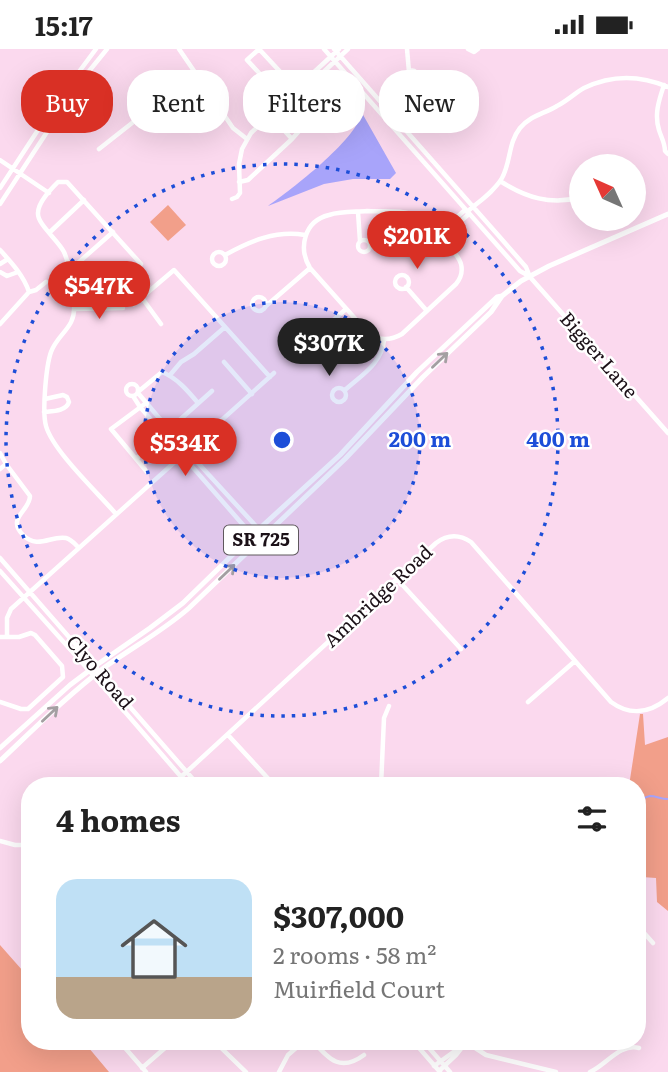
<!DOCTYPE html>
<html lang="en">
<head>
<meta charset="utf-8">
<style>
  :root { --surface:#fff; --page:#f6f6f6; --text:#222; --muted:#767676; --accent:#d93025 }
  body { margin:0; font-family:Literata,serif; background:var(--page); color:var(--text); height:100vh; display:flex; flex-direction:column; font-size:26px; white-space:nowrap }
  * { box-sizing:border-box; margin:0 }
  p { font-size:23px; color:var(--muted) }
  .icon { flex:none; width:38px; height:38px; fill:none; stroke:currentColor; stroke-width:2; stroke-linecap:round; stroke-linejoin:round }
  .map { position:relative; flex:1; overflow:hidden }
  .panel { position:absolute; left:21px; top:728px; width:625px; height:273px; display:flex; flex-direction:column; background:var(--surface); border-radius:28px; box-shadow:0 7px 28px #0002 }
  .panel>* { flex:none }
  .top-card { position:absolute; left:21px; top:21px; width:626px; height:63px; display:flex; gap:14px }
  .needle { width:46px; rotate:315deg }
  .tools { position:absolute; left:569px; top:105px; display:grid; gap:14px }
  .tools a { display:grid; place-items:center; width:77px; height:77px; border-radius:50%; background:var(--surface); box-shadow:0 7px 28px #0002; font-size:35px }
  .price { position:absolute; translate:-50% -60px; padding:0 16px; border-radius:24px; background:var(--accent); color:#fff; font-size:23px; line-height:46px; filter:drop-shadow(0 2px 4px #0008) }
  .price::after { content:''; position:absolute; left:50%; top:42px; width:21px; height:16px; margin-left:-10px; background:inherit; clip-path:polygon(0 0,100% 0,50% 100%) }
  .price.on { background:#222; color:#fff }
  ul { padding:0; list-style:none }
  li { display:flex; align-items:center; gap:21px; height:175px; padding:0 35px }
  li span { display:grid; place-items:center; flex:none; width:196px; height:140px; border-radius:21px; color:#555 }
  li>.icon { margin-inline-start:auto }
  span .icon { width:84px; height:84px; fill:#fffc; stroke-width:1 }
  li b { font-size:30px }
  h2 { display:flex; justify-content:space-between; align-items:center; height:84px; padding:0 35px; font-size:30px }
  .pill { padding:0 24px; border-radius:28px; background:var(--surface); box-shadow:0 7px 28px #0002; font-size:24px; line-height:63px }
  .pill.on { background:var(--accent); color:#fff }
  .status { display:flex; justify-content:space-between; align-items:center; height:49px; padding:0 35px; background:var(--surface); direction:ltr }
  .status svg { height:19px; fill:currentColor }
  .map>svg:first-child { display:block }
  .green { fill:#f29f8a }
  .water { fill:#a8a4fa }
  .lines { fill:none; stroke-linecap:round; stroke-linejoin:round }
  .stream { stroke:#a8a4fa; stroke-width:2 }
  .minor { stroke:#fff; stroke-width:4.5 }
  .major { stroke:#fff; stroke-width:5 }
  .oneway { stroke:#a49fa2 }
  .ring { fill:none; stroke:#1d4ed8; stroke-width:3.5; stroke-dasharray:3.5 7 }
  .labels { text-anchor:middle; stroke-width:5; stroke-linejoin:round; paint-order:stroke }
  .shield { fill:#fff; stroke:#5f585d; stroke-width:2 }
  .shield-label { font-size:18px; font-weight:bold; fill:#1b1017 }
  .street-label { font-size:19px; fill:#1b1017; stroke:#fff }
  .centre { fill:#1d4ed8; stroke:#fff; stroke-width:3.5 }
  .ring-label { font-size:21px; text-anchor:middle; font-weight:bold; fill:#1d4ed8; stroke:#fff; stroke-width:5; stroke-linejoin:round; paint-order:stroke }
</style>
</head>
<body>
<div class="status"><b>15:17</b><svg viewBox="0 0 49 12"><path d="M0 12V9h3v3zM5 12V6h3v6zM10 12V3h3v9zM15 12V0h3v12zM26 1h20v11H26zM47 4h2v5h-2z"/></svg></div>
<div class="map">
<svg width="668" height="1023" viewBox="0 0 668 1023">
  <rect width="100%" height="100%" fill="#fbd9ee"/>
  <!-- green -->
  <path class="green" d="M168 156 186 176 168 192 150 173Z
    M640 665H643L645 696 668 688V862L657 853 656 829 642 828 637 833V737H629Z
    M0 896 30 930V992H83L109 1023H0Z"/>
  <!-- water -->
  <path class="water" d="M362 64 396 124 390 130H353L324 135 268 157C292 140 355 92 362 64Z"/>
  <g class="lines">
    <!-- stream -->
    <path class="stream" d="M637 753C642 751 644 748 650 747 656 747 661 750 668 750"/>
    <!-- minor -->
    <path class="minor" d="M179 0 233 79 247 90
      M259 0 247 11 274 40 281 36
      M259 0 286 29 281 36
      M324 0 520 222 529 227
      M334 0 498 186 526 218 530 228 668 384
      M407 0 409 23
      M468 0 474 3 478 0
      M406.5 27a5.5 5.5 0 1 1 11 0a5.5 5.5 0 1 1-11 0Z
      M304 34 312 25 339 0
      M281 36 290 47
      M664 36C659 51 654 65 659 81 661 88 665 94 665 102L668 105
      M270 66 292 90
      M99 100 146 63 199 28
      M0 111 49 144
      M500 132C525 148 551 157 581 148
      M239 133 248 131 292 90 336 41
      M0 139 55 55 96 0
      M232 150 237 148 240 144 239 115 242 100 251 84 290 47 301 38 316 30 348 0
      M0 155 77 37 107 0
      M367 162C383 163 402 160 417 167 427 171 458 204 461 215 463 223 461 229 456 235L402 285C390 292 379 292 368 284L310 219C298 199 304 172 329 166 341 162 355 163 367 162Z
      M358 163 360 192
      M467 163C478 153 494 143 502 129 511 113 508 94 520 79 531 66 544 65 557 57 567 52 575 44 584 39 611 26 640 26 668 38
      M50 183 84 151
      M438 185 465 161
      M441 189 469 165
      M358 197a6 6 0 1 1 12 0a6 6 0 1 1-12 0Z
      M0 201C11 213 24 227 29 243L0 275
      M212 210a7 7 0 1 1 14 0a7 7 0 1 1-14 0Z
      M225 206C250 192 276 181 305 186
      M0 215 8 210
      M70 221 113 183
      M0 223 7 227 18 223
      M395 233a7 7 0 1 1 14 0a7 7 0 1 1-14 0Z
      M406 238 427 262
      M29 243 36 241 46 233
      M252 255a7 7 0 1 1 14 0a7 7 0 1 1-14 0Z
      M142 249 161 275
      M134 255 174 221 270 328
      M266 257 310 219
      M75 260 123 259
      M293 301a7 7 0 1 1 14 0a7 7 0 1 1-14 0Z
      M305 296 346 260
      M224 313 252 345
      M170 326 181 313 194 305 225 278
      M126 341a6 6 0 1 1 12 0a6 6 0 1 1-12 0Z
      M332 346a7 7 0 1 1 14 0a7 7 0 1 1-14 0Z
      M345 341C362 326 382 314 384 291
      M139 342 162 323C177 329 188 342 198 354
      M138 344 187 402 265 487
      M133 347 140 358 258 493
      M146 354 111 380 147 423
      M44 363C54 362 66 362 69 353L67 348 63 346 45 350
      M0 404 6 415 30 447C30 462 6 469 23 486 38 501 51 486 66 489 71 490 75 495 79 499
      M136 410 212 342
      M0 420 6 415
      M116 465C98 444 53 402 46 377 42 363 46 317 51 303 58 284 76 279 74 256 73 239 71 219 64 203 58 191 37 175 38 164 38 153 51 140 58 133H67L141 215
      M0 509 199 737
      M0 522 94 627 189 737
      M397 530 461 600
      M7 587V569L11 560 274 324
      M0 588H19L31 584 35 586 62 617 63 628 28 660H21L0 653
      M528 653 575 612
      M228 686 275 737
      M181 728 436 494C448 485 459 485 471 493L611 653C630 667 650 664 668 649
      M273 733 288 737
      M381 737 384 669 389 657
      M0 792 15 796H30
      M637 876 653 894
      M119 992 146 1023
      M214 992 246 1023
      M313 992C329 1011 341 1023 364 1006
      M413 992 440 1023
      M423 992 450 1023
      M466 993 486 1006 556 1023
      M434 1017 459 999
      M142 1019 173 992
      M439 1022 456 1006 467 992
      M279 1023 288 1006 304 992
      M590 1023C606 1016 620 994 639 999"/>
    <!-- major -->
    <path class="major" d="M0 699 70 636 98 615 150 579 183 554 259 480 340 406 417 323 497 248 502 247 521 232 549 217 668 165
      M0 712C34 680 68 646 105 618 133 598 163 582 189 559L345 410 423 328 491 263 502 247"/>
  </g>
  <!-- one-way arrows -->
  <defs><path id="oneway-shaft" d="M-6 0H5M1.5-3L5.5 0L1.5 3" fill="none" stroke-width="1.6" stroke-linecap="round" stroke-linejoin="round" transform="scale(1.75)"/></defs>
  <g class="oneway">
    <use href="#oneway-shaft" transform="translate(440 311) rotate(-44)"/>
    <use href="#oneway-shaft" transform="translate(227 523) rotate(-44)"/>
    <use href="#oneway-shaft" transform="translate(50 665) rotate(-43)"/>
  </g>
  <!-- distance rings -->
  <circle cx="282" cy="391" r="138" fill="#1d4ed8" fill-opacity=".12"/>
  <g class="ring">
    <circle cx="282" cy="391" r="138"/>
    <circle cx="282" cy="391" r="276"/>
  </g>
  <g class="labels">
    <!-- shield labels -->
    <rect class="shield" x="224" y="476.5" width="74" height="29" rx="5"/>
    <g class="shield-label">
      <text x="261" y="497">SR 725</text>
    </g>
    <!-- street labels -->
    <g class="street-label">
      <text transform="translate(599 306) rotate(49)" y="7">Bigger Lane</text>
      <text transform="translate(378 547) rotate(-43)" y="7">Ambridge Road</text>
      <text transform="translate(100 623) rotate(49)" y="7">Clyo Road</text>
    </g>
  </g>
  <circle cx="282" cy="391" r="10" class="centre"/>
  <g class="ring-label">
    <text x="420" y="398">200 m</text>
    <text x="558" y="398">400 m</text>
  </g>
</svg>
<div class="tools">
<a><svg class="needle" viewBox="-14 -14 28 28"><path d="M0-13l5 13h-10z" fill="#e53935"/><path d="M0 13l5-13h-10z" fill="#767676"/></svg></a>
</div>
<b class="price" style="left:417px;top:222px">$201K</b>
<b class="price" style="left:99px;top:272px">$547K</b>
<b class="price on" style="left:329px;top:329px">$307K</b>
<b class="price" style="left:185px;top:429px">$534K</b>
<div class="top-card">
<a class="pill on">Buy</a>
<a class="pill">Rent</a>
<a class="pill">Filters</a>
<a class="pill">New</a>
</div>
<section class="panel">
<h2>4 homes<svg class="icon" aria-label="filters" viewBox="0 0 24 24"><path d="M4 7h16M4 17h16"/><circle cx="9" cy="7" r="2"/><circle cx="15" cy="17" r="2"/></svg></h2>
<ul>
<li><span style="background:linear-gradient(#bfe0f5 70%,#b9a48a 0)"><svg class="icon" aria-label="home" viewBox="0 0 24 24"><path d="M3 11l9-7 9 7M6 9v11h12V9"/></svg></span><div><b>$307,000</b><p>2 rooms · 58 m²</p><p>Muirfield Court</p></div></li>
</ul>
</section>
</div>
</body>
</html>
